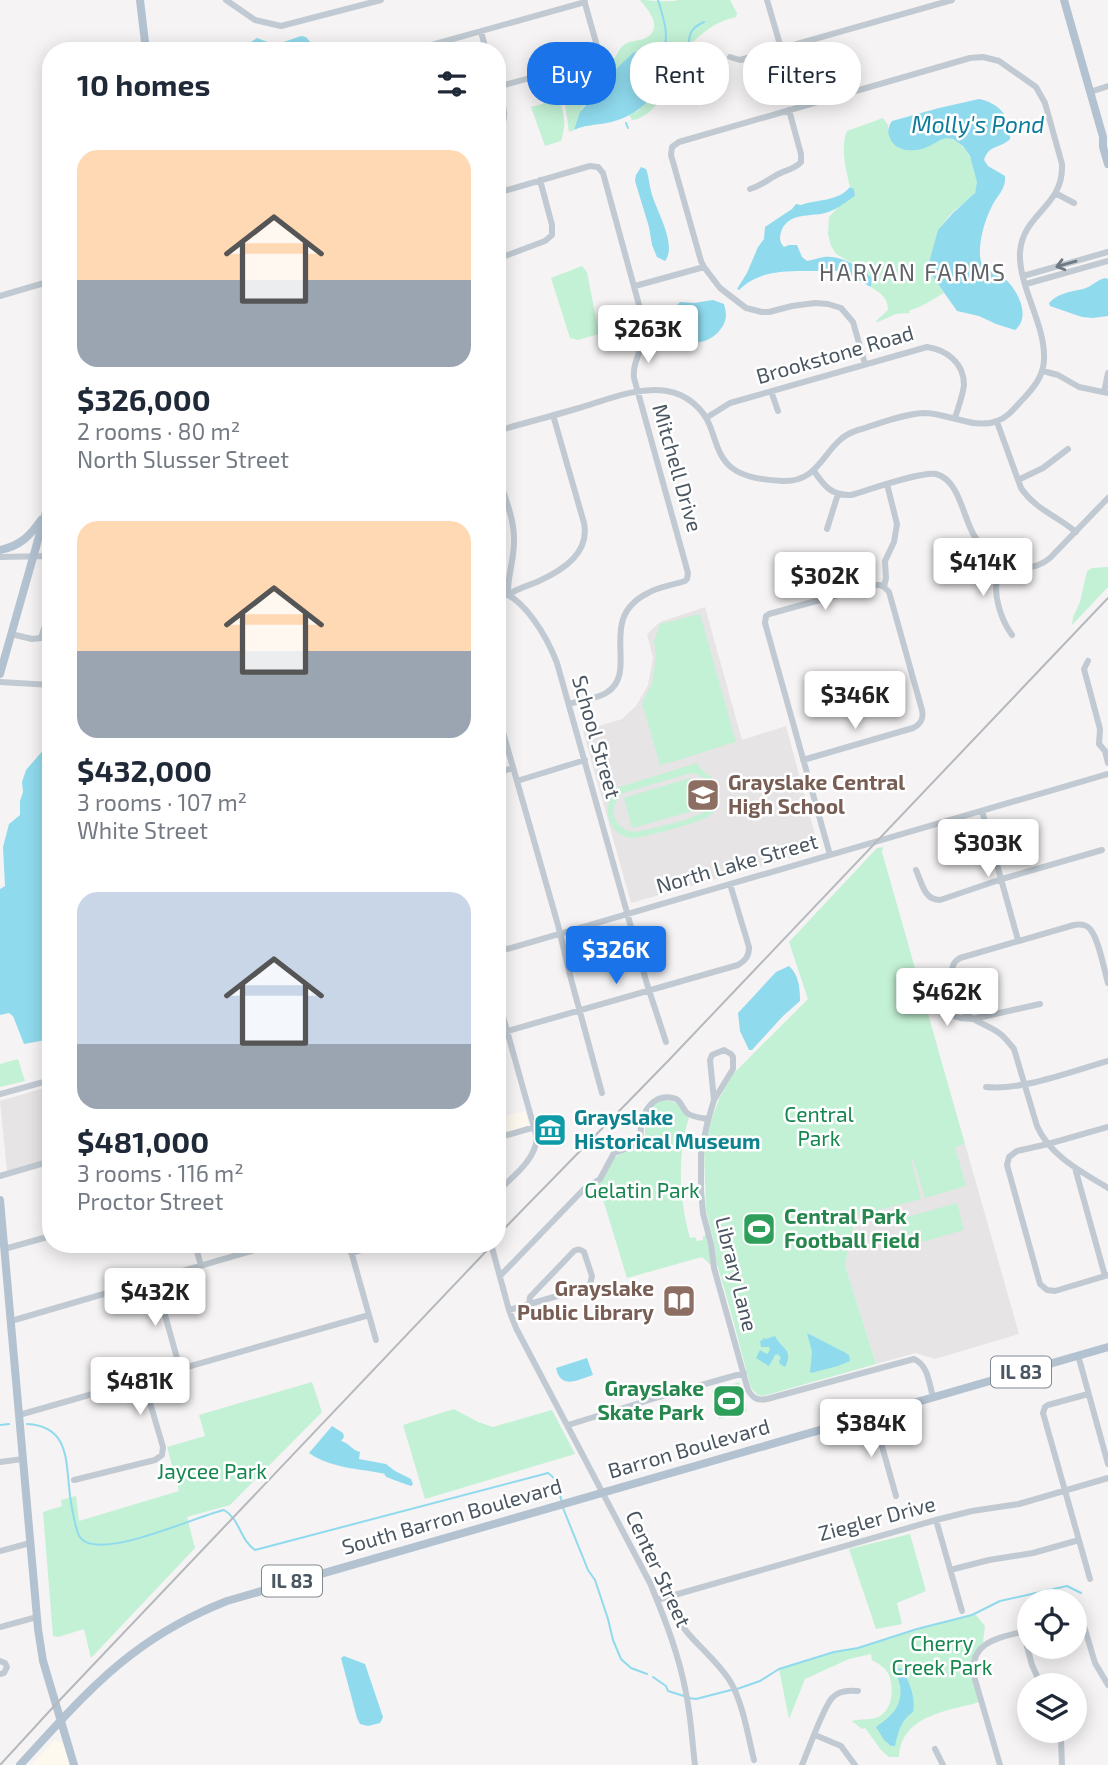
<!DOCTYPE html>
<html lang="en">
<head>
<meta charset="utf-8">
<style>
  :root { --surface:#fff; --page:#f2f2f3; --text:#1f2937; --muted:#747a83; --accent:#1a73e8 }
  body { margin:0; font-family:"Exo 2",sans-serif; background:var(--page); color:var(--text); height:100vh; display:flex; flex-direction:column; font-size:26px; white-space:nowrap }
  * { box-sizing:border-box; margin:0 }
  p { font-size:23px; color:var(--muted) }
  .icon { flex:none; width:38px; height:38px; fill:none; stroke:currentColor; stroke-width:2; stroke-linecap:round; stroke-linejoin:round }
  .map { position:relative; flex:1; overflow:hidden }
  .details { position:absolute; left:42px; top:42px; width:464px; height:1211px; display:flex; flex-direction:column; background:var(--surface); border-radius:28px; box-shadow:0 4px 18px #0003 }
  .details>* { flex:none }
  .banner { position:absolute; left:527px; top:42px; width:476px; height:63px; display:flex; gap:14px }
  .buttons { position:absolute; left:1017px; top:1589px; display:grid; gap:14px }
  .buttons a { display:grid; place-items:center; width:70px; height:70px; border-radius:50%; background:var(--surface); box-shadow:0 4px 18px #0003; font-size:35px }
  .price { position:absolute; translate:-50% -60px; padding:0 16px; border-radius:7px; background:#fff; color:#222; font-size:23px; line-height:46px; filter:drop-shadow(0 2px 4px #0008) }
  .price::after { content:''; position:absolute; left:50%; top:42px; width:21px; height:16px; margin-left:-10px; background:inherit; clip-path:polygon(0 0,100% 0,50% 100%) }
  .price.active { background:var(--accent); color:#fff }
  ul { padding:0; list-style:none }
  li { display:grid; align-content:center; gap:14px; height:371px; padding:0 35px }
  li span { display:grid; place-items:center; height:217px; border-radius:21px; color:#555 }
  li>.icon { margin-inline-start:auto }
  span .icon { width:126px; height:126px; fill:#fffc; stroke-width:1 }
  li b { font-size:30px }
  h2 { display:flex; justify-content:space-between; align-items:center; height:84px; padding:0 35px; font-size:30px }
  .pill { padding:0 24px; border-radius:28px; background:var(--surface); box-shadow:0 4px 18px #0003; font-size:24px; line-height:63px }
  .pill.active { background:var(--accent); color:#fff }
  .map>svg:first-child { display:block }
  .commercial { fill:#fdf9ef }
  .education { fill:#e6e4e5 }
  .green { fill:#c3f1d5; fill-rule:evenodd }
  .water { fill:#90daee }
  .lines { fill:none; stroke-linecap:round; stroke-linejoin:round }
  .stream { stroke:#90daee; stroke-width:2 }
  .minor { stroke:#c1cad2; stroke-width:6 }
  .major { stroke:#b3c2d1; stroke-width:8 }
  .rail { stroke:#b5b8bd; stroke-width:2 }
  .oneway { stroke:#6e7983 }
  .labels { text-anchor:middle; stroke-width:5; stroke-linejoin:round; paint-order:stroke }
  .shield { fill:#fff; stroke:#808990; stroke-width:2 }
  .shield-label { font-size:19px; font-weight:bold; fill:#4a5661 }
  .street-label { font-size:21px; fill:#4a5661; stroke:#fff }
  .education-label { font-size:21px; font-weight:bold; fill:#785e54; stroke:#fff; text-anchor:start }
  .park-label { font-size:21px; fill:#17864f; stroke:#fff }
  .culture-label { font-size:21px; font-weight:bold; fill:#0d838f; stroke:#fff; text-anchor:start }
  .leisure-label { font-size:21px; font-weight:bold; fill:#27864d; stroke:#fff; text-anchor:start }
  .water-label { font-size:23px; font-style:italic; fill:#0c7c9b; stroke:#fff }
  .neighbourhood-label { font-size:23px; letter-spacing:2px; fill:#5f6368; stroke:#fff }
</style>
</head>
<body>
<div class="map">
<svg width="1108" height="1765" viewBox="0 0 1108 1765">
  <rect width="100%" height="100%" fill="#f5f3f3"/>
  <!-- commercial -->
  <path class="commercial" d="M525 1111 530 1126 497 1135V1118Z
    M55 1740 63 1743 70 1765H31Z"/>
  <!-- education -->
  <path class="education" d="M705 607 742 740 786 726 819 850 631 903 583 731 622 719 636 706 648 685 653 658 647 634 660 622Z
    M51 1086V1158L7 1171 0 1101Z
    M965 1144 1019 1334 935 1359 916 1353 876 1364 845 1265 856 1216 910 1159Z"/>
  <!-- green -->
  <path class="green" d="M640 0C651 0 669 3 678 0H730L737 13 736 17C718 21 707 29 694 41L689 42 686 45 681 79 683 88C676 93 668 96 662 100 652 108 645 119 632 120L629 115 639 110 653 87 667 80 655 54 649 51 634 53 617 68 601 79 592 91 587 104 582 108 574 130 569 132 564 96 568 83C575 78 580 77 588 75 591 75 608 65 612 62 617 57 618 48 625 44 632 40 640 41 646 38 664 27 648 10 640 0Z
    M559 76C554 91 563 104 564 119 565 127 563 134 561 141L545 146 531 107 553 101 547 79Z
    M883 118 888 125V131L925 148C931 145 938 139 944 138 965 135 983 176 975 192 972 199 961 205 955 210 933 231 934 246 931 274L944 293C933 299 921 308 910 310L909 313 896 314 878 322 876 321 877 320 888 310C888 297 880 293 871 287L872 282 859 267 836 254 831 246 828 234 829 217 838 207 855 196 854 189 850 187C846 170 840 147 847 131Z
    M582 266 587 272 599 334 578 340 570 338 551 278Z
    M1108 567V587L1072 625 1073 617 1080 602 1087 571 1092 568Z
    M700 614 736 742C710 749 686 759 660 765L642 703 652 684 656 657 654 641 660 624Z
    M697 763C702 775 717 775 718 792 719 801 716 811 709 816 701 822 640 839 631 838 609 835 601 809 614 793L613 789ZM691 773C701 775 709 779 712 789 714 797 711 805 706 810 697 819 650 829 636 832 613 831 606 808 623 793Z
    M690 778 699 809 632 828 624 798Z
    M883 847 882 852 965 1144 955 1147 966 1186 925 1198 913 1159H911L921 1199 856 1216 845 1265 876 1364 763 1396 758 1395 751 1388 729 1305 716 1261 714 1242 706 1210 704 1151 708 1129 719 1099 733 1074 808 999 789 942 877 848Z
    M18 1059 25 1081 0 1087V1064Z
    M660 1100C677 1100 679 1105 689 1117 677 1157 679 1198 690 1238L695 1237 697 1241 703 1240V1236L707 1235 711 1265 702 1257 627 1278 598 1183C604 1174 609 1161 618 1155 626 1150 636 1153 642 1144 649 1134 641 1121 648 1111 650 1107 657 1103 660 1100Z
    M957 1203 964 1230 908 1246 900 1219Z
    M312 1382 322 1412 230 1505 187 1517 195 1548 91 1658 84 1629 58 1637 53 1636 43 1512 62 1506 61 1500 76 1496 79 1521 179 1491 167 1447 205 1436 199 1415Z
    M739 1382 747 1411 719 1419 712 1391Z
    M454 1409 478 1422 493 1427 552 1410 575 1454 425 1499 403 1425Z
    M910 1534 926 1591 897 1603 902 1624 876 1629 849 1549Z
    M976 1615 985 1626 983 1642 974 1653 971 1670 980 1702C948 1711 901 1715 899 1757H889L881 1750 865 1728 862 1729 852 1721C861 1718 871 1721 880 1716 893 1708 894 1688 889 1675 885 1667 879 1664 872 1660L871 1654 849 1659 805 1679 789 1719 779 1669 834 1652 858 1648 936 1624Z"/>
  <!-- water -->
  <path class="water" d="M301 36 306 37 310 42 309 47 304 51H237L257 38 270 43 278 44Z
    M642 50 655 54 663 52 672 58C676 87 650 78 647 102 636 113 622 120 607 123 595 125 585 125 574 130L580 112 587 104 589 96 600 79 617 68 633 53Z
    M979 99C999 103 1012 117 1010 139 1000 149 989 144 984 160L988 166 1005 176C1006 190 998 194 992 206 984 221 975 252 983 267 990 271 997 272 1003 277 1017 288 1032 317 1015 330L996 324 979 316 957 311 931 274 930 259 938 230 953 213 975 193 977 182 970 156 963 146 953 139 946 138C938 140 933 145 925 148 913 152 895 152 890 138 887 131 888 127 892 121L939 108Z
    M641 167 646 169C649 177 649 183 651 191 655 209 678 244 665 261L657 257 652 245 649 227 635 181 636 175Z
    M850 187 854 189 855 196C846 202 836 210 825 213 809 217 788 212 781 232 779 239 780 242 784 247L789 245H797L802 257 807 261C813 260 818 258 824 257 843 255 858 267 872 278L871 287C861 282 852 274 842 272 834 270 824 270 816 271 789 271 760 269 739 290L737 289 747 273 758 247 764 239 765 227 792 209 796 204 801 205C817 199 838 202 850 187Z
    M1105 278 1108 279V316L1093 318 1082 317 1050 306 1049 303C1058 293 1070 292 1083 289 1091 287 1097 280 1105 278Z
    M713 300 724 304C727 315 727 321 720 330 710 343 694 345 679 341 670 338 669 334 658 333 656 315 670 314 680 302L694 303Z
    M51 741V1039L24 1044 13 1016 9 1013 0 1015V889L5 886 3 847 9 824 20 815V801L23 792 22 782 26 770Z
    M789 966C799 975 800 989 800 1001L783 1016 752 1050H749L740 1031 738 1013 776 972Z
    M807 1333 844 1352 849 1355 850 1361 838 1366 811 1373 810 1372 812 1352Z
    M775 1336C782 1350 794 1349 785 1367L780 1364 779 1361 781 1358 778 1354 775 1355 769 1366 756 1358 760 1350 767 1354 770 1350 768 1345V1347H761L760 1341 763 1340V1338L766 1339Z
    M587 1358 593 1375C577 1380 561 1390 556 1368Z
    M332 1426 343 1433 344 1437 341 1441C349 1443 352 1450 360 1452L359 1459 386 1464 395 1471 411 1479 413 1484 411 1486C403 1483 396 1481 389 1478 381 1475 389 1474 380 1473 355 1468 331 1468 309 1453Z
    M344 1656 365 1664 383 1717 380 1723 368 1726 360 1724 357 1718 341 1658Z
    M898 1668 902 1669C909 1682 916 1696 913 1712 901 1720 898 1732 895 1746H891L884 1740 876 1727C892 1716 903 1706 900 1685 898 1678 896 1676 898 1668Z"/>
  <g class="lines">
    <!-- stream -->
    <path class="stream" d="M658 0C663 17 670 35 663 52
      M689 42C689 31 695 26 704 22
      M673 65 684 64
      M595 67 600 79
      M626 123 628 128
      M27 1424C66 1426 66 1455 69 1486 70 1499 72 1510 75 1523 77 1530 78 1538 84 1541 110 1557 194 1517 224 1510 240 1519 240 1540 255 1550L548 1473C558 1479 559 1492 562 1503
      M0 1425 9 1424
      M563 1508 588 1570 595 1580 608 1619 613 1640 621 1659 631 1668 647 1674
      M653 1677 666 1686 668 1691 684 1696
      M737 1689 760 1681 779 1669 834 1652 858 1648 917 1629 972 1615 1000 1601 1067 1586 1081 1593
      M689 1698 696 1699 731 1690"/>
    <!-- minor -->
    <path class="minor" d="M226 0 255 20 281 26 381 0
      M767 0 781 48
      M481 31 486 51
      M410 51 585 2
      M730 57 740 60 952 0
      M497 87 585 63C593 60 598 55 597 46L584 0
      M497 87C501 101 511 119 497 129
      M1090 92 1108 86
      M750 189C760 186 766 181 775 176 784 170 794 170 801 162V154L789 110
      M497 193 590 166 598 167 603 173 645 327C646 346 632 359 634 378L688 573 687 579 685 581C673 585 658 587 648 593 595 619 641 672 606 693 596 699 581 700 569 704
      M1057 194 1074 203
      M497 259 545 241 552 235V225L540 180
      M1023 276 1108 252
      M1026 284 1108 261
      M635 286 704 267
      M0 296 51 281
      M1043 371 1058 375 1079 387 1108 393
      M771 391 778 411
      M1104 392 1108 373
      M706 418 730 403 927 347C947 350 964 363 964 385 963 395 958 408 955 418
      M997 422 1021 488C1035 509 1057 516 1076 532
      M497 431C524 423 552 416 579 408 606 400 638 386 667 391 686 394 703 408 710 426 716 441 718 457 732 468 745 478 765 480 782 481 824 483 823 440 858 430 879 424 902 414 924 413 947 413 976 430 997 421 1009 417 1017 405 1025 397 1036 385 1045 373 1044 355 1044 323 1018 284 1020 252 1023 213 1064 207 1062 164L1045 103 1036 87 999 61 983 57 970 58 679 142 672 147 671 155 701 261 704 267 720 288 746 308 762 312H769L792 306 815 303 828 304 841 308 853 322 865 364
      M814 471C824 486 832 496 851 495 869 490 921 471 936 474 960 480 963 519 975 537 979 543 986 547 992 551 1011 566 1029 575 1050 558L1108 498
      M497 472C503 493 514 517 514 538 515 558 507 576 508 595
      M1018 480 1043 468 1068 449
      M827 529 838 494
      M0 557 51 556
      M1006 561C1003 566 999 570 998 576 992 593 1001 620 1012 635
      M497 590C525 598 547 637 557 663L647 984 666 1042
      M508 595C518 588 528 586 539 581 563 570 590 553 584 523L553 415
      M11 634 32 639 41 638 51 607
      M1088 661 1084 669 1100 729 1099 744 1105 751 1108 763
      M0 682 51 685
      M497 711 558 925 571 979 602 1093
      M803 760 913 728C921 724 924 719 922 710L889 592 884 587 886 578 885 561 894 542 897 524 887 484
      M497 773 513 768
      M517 781 585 760
      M982 811 1018 940
      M830 855 765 623 766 616 769 614 874 585H880L884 587
      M916 870C922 883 924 900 940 900L1002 879 1102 850
      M497 952 1108 774
      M1108 983C1104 970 1099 939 1090 929 1086 924 1080 924 1074 925L960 958C956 961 954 961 953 966 949 977 958 1006 965 1013 974 1022 989 1025 999 1033 1005 1037 1009 1043 1014 1049L1037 1126C1050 1156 1082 1172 1108 1188
      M497 995 537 1138C535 1161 512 1177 497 1192
      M928 1007 960 1018 973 1019 1040 1004
      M497 1034 738 965C746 960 749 956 749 947L730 884
      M986 1087C1021 1091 1073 1071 1108 1061
      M0 1094 51 1080
      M714 1100 710 1060 712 1055 724 1050 731 1054 733 1057V1069L714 1100 707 1124 701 1154V1191L703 1213 711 1244 714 1268 748 1390C753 1398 757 1401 767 1399L914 1359C928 1365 929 1383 933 1397
      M1108 1127 1048 1144 1017 1151 1009 1157 1007 1165 1040 1284 1047 1290 1055 1291 1108 1275
      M497 1138 535 1127
      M1075 1168 1105 1276
      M0 1176 51 1161
      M195 1244 201 1266
      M349 1244 376 1340
      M491 1244 509 1310 516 1328 650 1583C665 1619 679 1655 686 1693 691 1717 692 1741 695 1765
      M4 1249 51 1236
      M351 1253 382 1244
      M500 1276 584 1189 600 1179 614 1153C621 1150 634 1148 638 1142 642 1138 640 1133 641 1127 643 1110 654 1094 673 1098 681 1099 681 1107 687 1113 692 1117 702 1118 708 1119
      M155 1279 180 1369
      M509 1310 585 1288 590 1285 592 1276 584 1252C580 1249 578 1249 574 1251L530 1297 529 1304
      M11 1321 275 1244
      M1078 1355 1108 1464
      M1088 1394 1048 1405 1045 1407 1043 1413 1090 1579
      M873 1414 896 1496
      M19 1415 369 1315
      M568 1425 659 1397 744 1373
      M0 1462 23 1459
      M74 1480 155 1460 162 1455 163 1447 143 1379
      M936 1520 962 1611
      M0 1551 30 1543
      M950 1570 989 1560 1033 1553 1079 1540
      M674 1595 681 1624 686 1631C700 1648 718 1662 730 1681 743 1703 748 1736 754 1760
      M657 1600 936 1520 972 1511 1019 1504 1108 1478
      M1074 1619 1084 1626 1095 1663 1108 1685
      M0 1627 37 1617
      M1023 1632 1032 1665 1041 1685
      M0 1661 5 1663 7 1667 4 1673 0 1674
      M1058 1731 1061 1740 1062 1765
      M815 1735 841 1746 855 1765
      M935 1749 943 1765
      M802 1765C808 1751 823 1708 832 1698 838 1691 849 1690 858 1691
      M1000 1765 974 1676C968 1640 1003 1637 1029 1630"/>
    <!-- major -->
    <path class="major" d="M140 0 146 51
      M1064 0 1103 137V147L1108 164
      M0 550C20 546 30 536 41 520
      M0 674 51 494
      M0 1200 38 1629 43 1661 74 1765
      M20 1765C54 1728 92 1684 132 1654 161 1632 194 1614 227 1601L1108 1347"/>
    <!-- rail -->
    <path class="rail" d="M497 1236 668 1061 1108 598
      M0 1765 56 1704 493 1244"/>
  </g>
  <!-- one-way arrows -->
  <defs><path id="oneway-shaft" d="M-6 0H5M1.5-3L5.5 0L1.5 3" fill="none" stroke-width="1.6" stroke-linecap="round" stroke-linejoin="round" transform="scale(1.75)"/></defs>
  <use class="oneway" href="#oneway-shaft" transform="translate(1066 264) rotate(164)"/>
  <!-- icons -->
  <defs>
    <symbol id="school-square" viewBox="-11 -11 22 22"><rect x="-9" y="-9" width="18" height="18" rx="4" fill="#8d6e63" stroke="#fff"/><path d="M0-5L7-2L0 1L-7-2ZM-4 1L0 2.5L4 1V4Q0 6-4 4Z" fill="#fff"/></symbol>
    <symbol id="museum-square" viewBox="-11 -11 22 22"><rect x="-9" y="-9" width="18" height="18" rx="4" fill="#0f9aa8" stroke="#fff"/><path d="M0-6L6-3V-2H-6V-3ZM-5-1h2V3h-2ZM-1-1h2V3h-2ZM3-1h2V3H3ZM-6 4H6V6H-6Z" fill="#fff"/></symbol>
    <symbol id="stadium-square" viewBox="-11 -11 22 22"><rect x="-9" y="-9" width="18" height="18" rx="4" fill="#2e9e5b" stroke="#fff"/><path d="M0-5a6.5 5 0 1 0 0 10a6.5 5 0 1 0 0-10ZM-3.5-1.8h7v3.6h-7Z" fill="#fff"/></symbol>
    <symbol id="library-square" viewBox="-11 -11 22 22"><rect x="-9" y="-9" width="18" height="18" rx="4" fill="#8d6e63" stroke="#fff"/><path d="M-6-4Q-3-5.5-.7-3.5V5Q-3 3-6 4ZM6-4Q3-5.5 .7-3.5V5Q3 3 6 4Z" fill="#fff"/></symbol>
  </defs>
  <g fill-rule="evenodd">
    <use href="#school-square" x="684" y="776" width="38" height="38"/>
    <use href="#museum-square" x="531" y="1111" width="38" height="38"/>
    <use href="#stadium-square" x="740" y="1210" width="38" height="38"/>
    <use href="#library-square" x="660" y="1282" width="38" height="38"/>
    <use href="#stadium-square" x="710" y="1382" width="38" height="38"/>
  </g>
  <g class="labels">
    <!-- shield labels -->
    <g class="shield">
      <rect x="991" y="1356.5" width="60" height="31" rx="5"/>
      <rect x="262" y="1565.5" width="60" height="31" rx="5"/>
    </g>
    <g class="shield-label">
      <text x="1021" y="1379">IL 83</text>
      <text x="292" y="1588">IL 83</text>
    </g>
    <!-- street labels -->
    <g class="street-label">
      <text transform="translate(835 355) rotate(-16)" y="7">Brookstone Road</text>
      <text transform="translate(677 468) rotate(74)" y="7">Mitchell Drive</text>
      <text transform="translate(596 737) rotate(74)" y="7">School Street</text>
      <text transform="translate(737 864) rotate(-16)" y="7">North Lake Street</text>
      <text transform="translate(736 1274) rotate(76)" y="7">Library Lane</text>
      <text transform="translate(689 1449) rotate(-16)" y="7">Barron Boulevard</text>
      <text transform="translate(452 1517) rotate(-16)" y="7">South Barron Boulevard</text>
      <text transform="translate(877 1519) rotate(-15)" y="7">Ziegler Drive</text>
      <text transform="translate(658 1569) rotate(65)" y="7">Center Street</text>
    </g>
    <!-- education labels -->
    <g class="education-label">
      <text x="728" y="790">Grayslake Central<tspan x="728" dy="24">High School</tspan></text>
      <text x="654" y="1296" text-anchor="end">Grayslake<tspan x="654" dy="24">Public Library</tspan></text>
    </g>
    <!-- park labels -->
    <g class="park-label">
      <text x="819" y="1122">Central<tspan x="819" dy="24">Park</tspan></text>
      <text x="642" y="1198">Gelatin Park</text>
      <text x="212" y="1479">Jaycee Park</text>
      <text x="942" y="1651">Cherry<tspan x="942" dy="24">Creek Park</tspan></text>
    </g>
    <!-- culture labels -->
    <g class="culture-label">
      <text x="574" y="1125">Grayslake<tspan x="574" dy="24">Historical Museum</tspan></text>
    </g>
    <!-- leisure labels -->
    <g class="leisure-label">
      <text x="784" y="1224">Central Park<tspan x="784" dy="24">Football Field</tspan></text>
      <text x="704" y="1396" text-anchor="end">Grayslake<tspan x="704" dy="24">Skate Park</tspan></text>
    </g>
    <!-- water labels -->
    <g class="water-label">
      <text x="978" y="133">Molly's Pond</text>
    </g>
    <!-- neighbourhood labels -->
    <g class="neighbourhood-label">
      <text x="913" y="281">HARYAN FARMS</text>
    </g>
  </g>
</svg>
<div class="buttons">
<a><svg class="icon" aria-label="locate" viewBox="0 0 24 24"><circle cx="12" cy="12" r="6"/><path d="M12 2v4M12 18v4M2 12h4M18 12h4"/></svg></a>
<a><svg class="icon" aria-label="layers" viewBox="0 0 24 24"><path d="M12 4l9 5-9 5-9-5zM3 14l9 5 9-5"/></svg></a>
</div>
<b class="price" style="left:648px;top:365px">$263K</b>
<b class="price" style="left:983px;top:598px">$414K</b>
<b class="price" style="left:825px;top:612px">$302K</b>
<b class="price" style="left:855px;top:731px">$346K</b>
<b class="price" style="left:988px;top:879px">$303K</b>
<b class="price active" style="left:616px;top:986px">$326K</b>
<b class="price" style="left:947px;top:1028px">$462K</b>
<b class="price" style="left:155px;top:1328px">$432K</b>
<b class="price" style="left:140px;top:1417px">$481K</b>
<b class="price" style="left:871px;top:1459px">$384K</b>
<div class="banner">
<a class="pill active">Buy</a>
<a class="pill">Rent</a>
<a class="pill">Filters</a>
</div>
<section class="details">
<h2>10 homes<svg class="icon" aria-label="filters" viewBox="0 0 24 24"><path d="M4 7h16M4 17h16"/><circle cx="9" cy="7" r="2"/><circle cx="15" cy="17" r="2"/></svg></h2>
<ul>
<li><span style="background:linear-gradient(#ffd9b3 60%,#9aa5b1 0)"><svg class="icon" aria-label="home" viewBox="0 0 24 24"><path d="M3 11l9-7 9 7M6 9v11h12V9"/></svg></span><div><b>$326,000</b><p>2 rooms · 80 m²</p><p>North Slusser Street</p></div></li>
<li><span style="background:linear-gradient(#ffd9b3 60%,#9aa5b1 0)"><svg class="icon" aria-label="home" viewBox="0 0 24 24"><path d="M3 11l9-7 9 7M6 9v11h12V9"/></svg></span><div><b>$432,000</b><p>3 rooms · 107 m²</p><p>White Street</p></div></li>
<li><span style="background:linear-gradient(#c9d6e8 70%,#9aa5b1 0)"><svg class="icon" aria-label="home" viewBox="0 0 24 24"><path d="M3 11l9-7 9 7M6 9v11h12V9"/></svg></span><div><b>$481,000</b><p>3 rooms · 116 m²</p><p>Proctor Street</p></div></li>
</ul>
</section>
</div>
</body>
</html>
